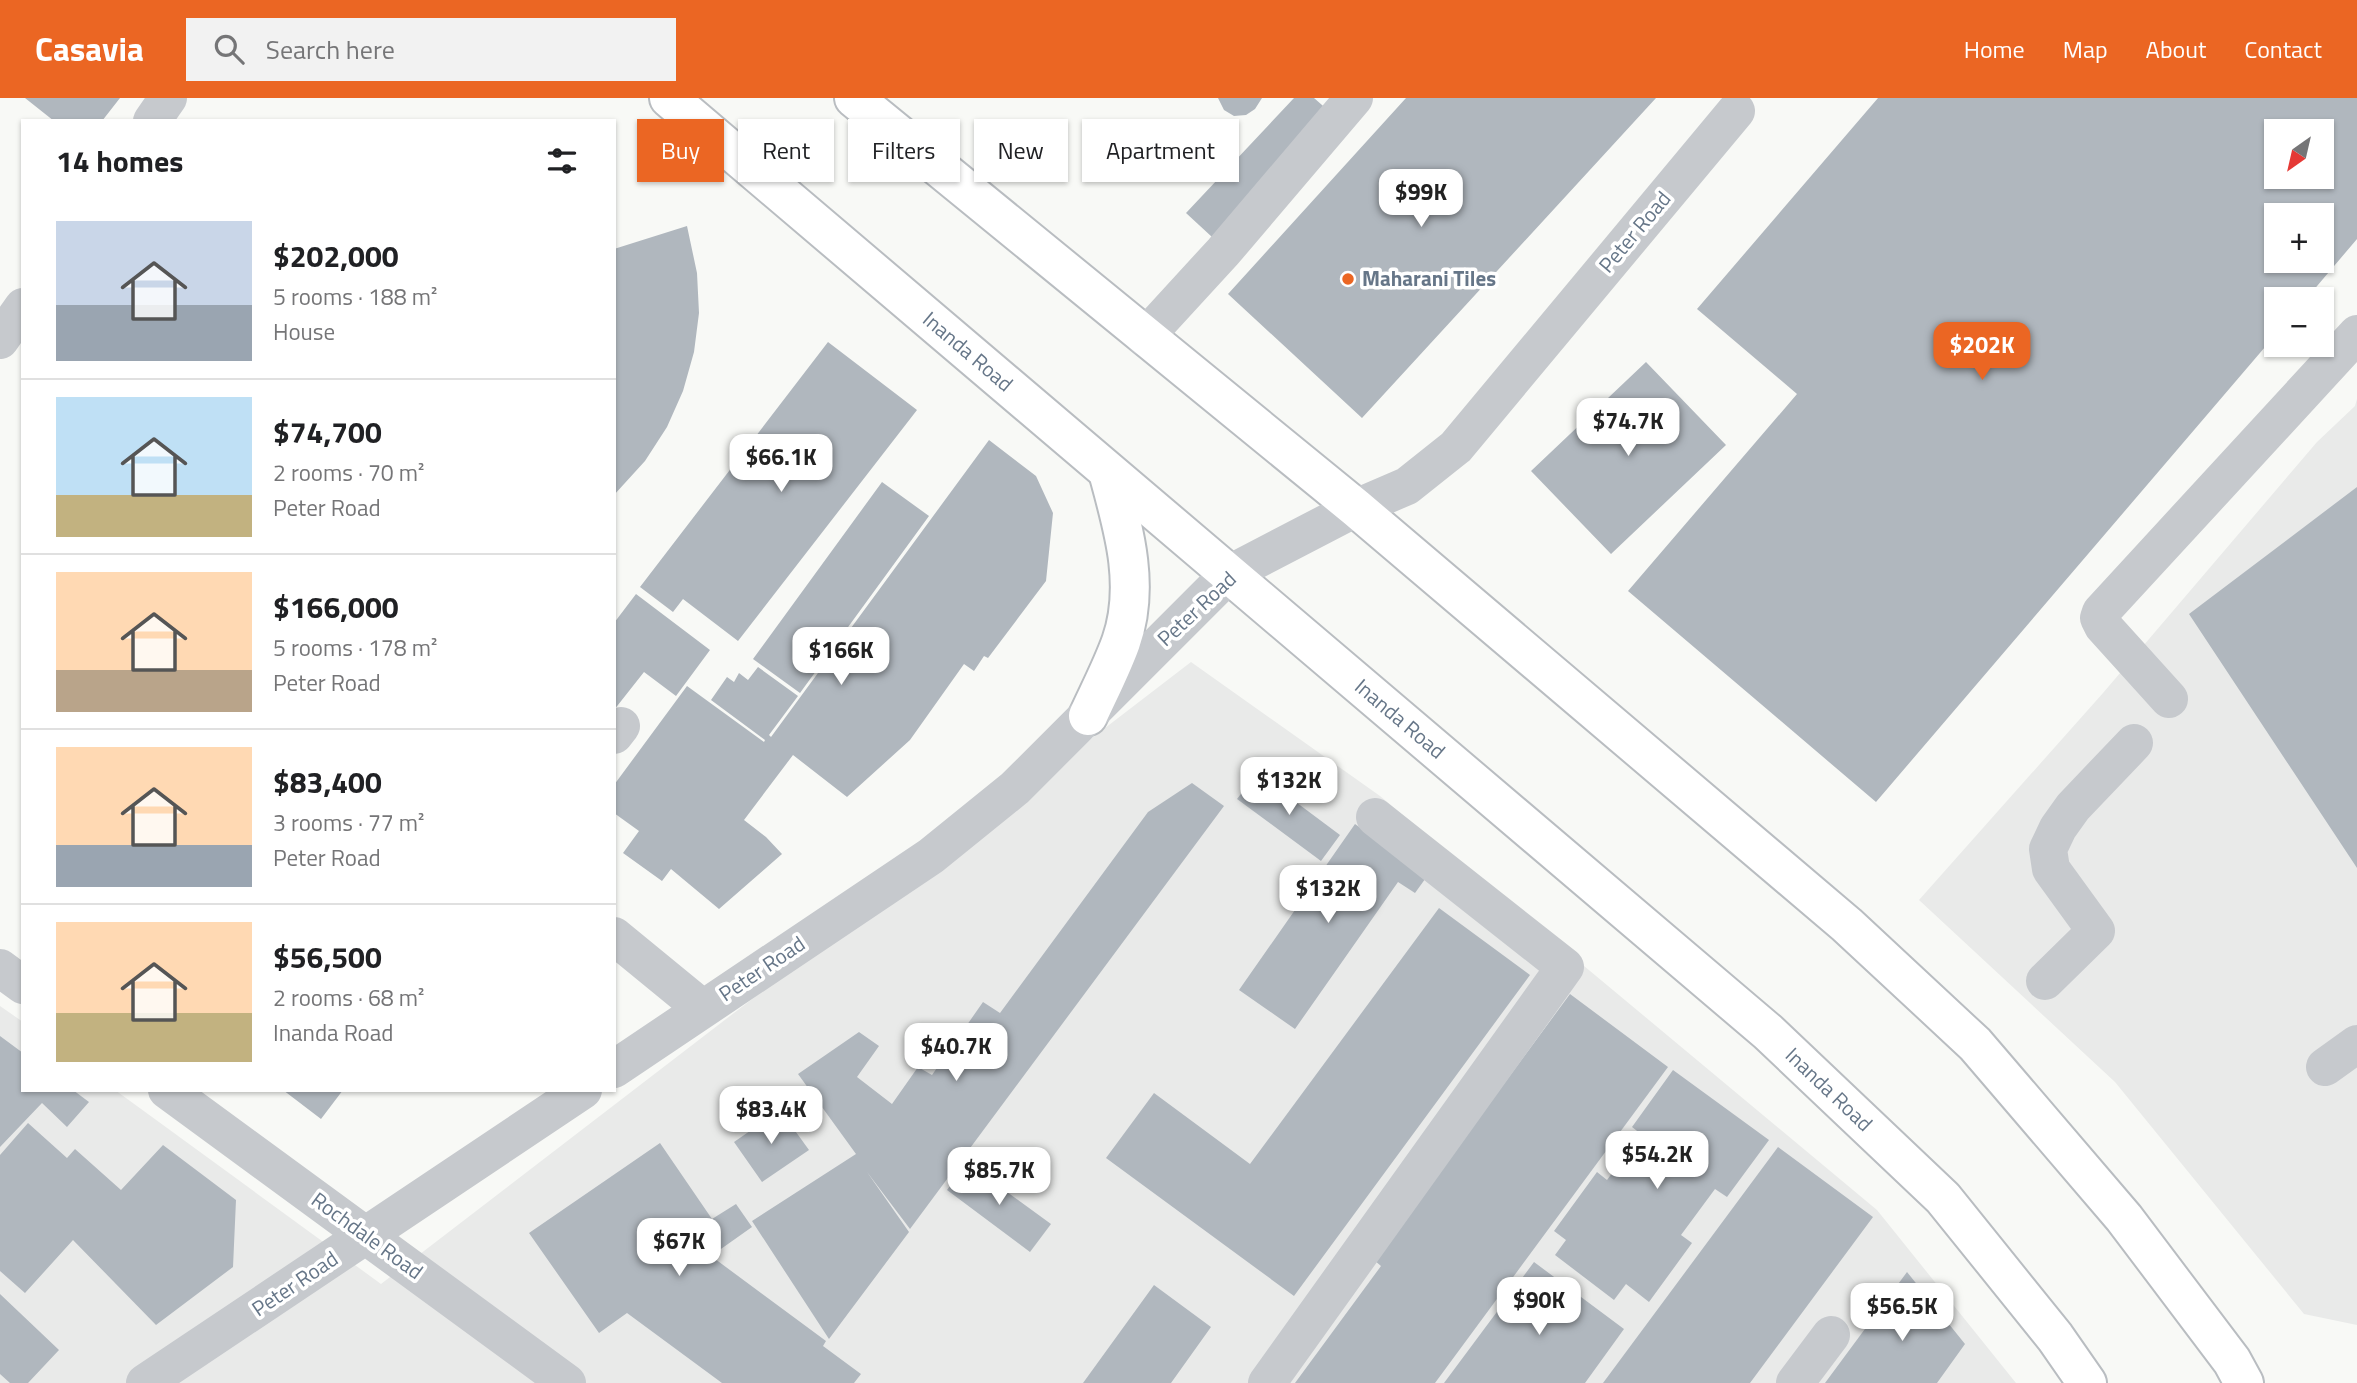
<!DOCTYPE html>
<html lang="en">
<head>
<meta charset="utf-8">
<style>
  :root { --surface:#fff; --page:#f2f2f2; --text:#202124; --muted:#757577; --line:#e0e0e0; --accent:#eb6623 }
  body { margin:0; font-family:"Titillium Web",sans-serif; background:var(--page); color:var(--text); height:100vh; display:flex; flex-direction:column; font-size:26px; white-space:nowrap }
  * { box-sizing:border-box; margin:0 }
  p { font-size:23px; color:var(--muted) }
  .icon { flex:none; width:38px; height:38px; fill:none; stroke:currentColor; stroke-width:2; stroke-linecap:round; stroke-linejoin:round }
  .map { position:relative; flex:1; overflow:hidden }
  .details { position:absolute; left:21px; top:21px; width:595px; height:973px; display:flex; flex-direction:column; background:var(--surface); border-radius:0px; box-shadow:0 2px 5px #0004 }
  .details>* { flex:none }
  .top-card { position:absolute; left:637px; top:21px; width:665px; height:63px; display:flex; gap:14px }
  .needle { width:46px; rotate:214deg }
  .fabs { position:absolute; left:2264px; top:21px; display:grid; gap:14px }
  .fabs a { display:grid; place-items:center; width:70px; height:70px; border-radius:0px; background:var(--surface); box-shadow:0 2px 5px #0004; font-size:35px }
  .price { position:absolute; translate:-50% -60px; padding:0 16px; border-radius:14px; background:#fff; color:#222; font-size:23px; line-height:46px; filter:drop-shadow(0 2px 4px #0008) }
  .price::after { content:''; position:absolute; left:50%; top:42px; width:21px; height:16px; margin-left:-10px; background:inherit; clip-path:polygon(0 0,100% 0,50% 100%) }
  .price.current { background:var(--accent); color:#fff }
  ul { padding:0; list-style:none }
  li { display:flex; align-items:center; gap:21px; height:175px; padding:0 35px }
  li+li { border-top:2px solid var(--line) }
  li span { display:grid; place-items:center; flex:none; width:196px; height:140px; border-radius:0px; color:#555 }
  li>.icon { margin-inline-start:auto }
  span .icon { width:84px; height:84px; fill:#fffc; stroke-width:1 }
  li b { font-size:30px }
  h2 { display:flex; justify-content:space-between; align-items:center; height:84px; padding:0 35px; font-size:30px }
  .tag { padding:0 24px; border-radius:0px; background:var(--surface); box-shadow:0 2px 5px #0004; font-size:24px; line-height:63px }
  .tag.current { background:var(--accent); color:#fff }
  header { display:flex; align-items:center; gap:42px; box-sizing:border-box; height:98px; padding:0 35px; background:var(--accent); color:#fff }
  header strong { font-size:33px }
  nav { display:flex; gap:38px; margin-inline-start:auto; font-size:24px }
  .search { width:490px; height:63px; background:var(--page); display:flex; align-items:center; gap:18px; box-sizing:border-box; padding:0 24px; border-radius:0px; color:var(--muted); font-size:26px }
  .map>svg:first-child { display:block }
  .built { fill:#e9eae9 }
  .building { fill:#b0b7be; fill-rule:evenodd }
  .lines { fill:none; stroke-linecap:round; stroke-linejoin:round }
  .major-casing { stroke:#b9bdc1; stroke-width:42 }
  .minor { stroke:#c6c9cd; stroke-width:38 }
  .major { stroke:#fff; stroke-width:38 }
  .poi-dot { fill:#eb6623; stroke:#fff; stroke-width:2.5 }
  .labels { text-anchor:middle; stroke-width:7; stroke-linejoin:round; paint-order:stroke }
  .street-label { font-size:21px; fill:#667688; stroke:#fff }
  .poi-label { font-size:21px; font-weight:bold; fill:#667688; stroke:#fff; text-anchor:start }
</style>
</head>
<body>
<header>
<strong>Casavia</strong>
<div class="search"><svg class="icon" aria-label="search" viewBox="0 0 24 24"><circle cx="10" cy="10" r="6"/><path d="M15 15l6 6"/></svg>Search here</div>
<nav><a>Home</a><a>Map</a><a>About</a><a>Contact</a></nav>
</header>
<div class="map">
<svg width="2357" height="1285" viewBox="0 0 2357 1285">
  <rect width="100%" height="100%" fill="#f8f9f6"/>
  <!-- built -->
  <path class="built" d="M2357 301V1227L2304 1216 2115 984 1919 802 2103 595 2317 344 2355 308Z
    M1191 564 1380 698 1877 1112 2016 1285H0V908L23 924V992H115L381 1186Z"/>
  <!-- building -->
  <path class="building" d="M25 0H120L102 23H54Z
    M1218 0H1262L1255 11 1246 17 1234 18 1224 12Z
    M1294 0H1314L1330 14 1212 139 1186 115Z
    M1406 0H1656L1362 320 1228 196Z
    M1878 0H2357V141L2306 201H2277V235L1876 704 1628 493 1797 296 1697 211ZM2277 33H2322V79H2277ZM2277 117H2322V163H2277Z
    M1168 50a22 22 0 1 1 44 0a22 22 0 1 1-44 0Z
    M687 128 697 175 699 215 694 254 683 293 667 329 645 363 614 397V151Z
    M828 244 917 312 738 543 683 501 673 514 640 489Z
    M1646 264 1726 347 1611 456 1531 373Z
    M989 342 1036 378 1053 415 1046 483 988 560 984 558 974 573 964 566 910 642 847 699 793 657 744 722 766 739 782 756 719 811 671 771 662 783 623 755 639 733 614 715V687L687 588 764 644 765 642 711 602 727 579 734 584 739 575 748 582 758 569 798 598 769 637 771 639Z
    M882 384 929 418 800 595 753 561Z
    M2357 389V770L2189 516Z
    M636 496 710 552 676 598 644 574 614 612V525Z
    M1257 675 1340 737 1321 763 1237 701Z
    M1192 685 1224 708 910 1131 867 1074 909 1134 829 1241 752 1123 856 1056 798 976 859 934 879 948 857 979 892 1006 918 969 932 977 983 904 1000 915 1148 714Z
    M1355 726 1428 777 1415 795 1398 784 1295 931 1239 892Z
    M1439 810 1530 877 1294 1198 1106 1060 1154 995 1250 1066Z
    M1570 896 1668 969 1435 1285H1295L1381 1168 1374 1162Z
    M0 938 23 955V992H73L89 1004 67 1029 42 1005 0 1049Z
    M1673 972 1769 1042 1727 1099 1715 1091 1681 1137 1692 1145 1649 1204 1626 1186 1614 1202 1555 1157 1566 1142 1554 1133 1597 1074 1607 1082 1641 1036 1632 1029Z
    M283 992H343L321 1021Z
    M780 1012 809 1052 762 1084 734 1044Z
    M28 1025 67 1060 75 1051 121 1092 163 1047 236 1102 233 1169 156 1227 73 1142 25 1195 0 1173V1057Z
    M660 1045 712 1121 736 1106 752 1129 711 1158 826 1243 823 1248 861 1276 854 1285H722L627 1215 599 1235 529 1135Z
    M1778 1049 1873 1119 1750 1285H1603Z
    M967 1065 1051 1126 1030 1154 947 1092Z
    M1534 1164 1624 1231 1585 1285H1444Z
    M1907 1174 1965 1246 1937 1285H1825Z
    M1154 1187 1211 1229 1171 1285H1083Z
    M0 1196 59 1252 28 1285H10L0 1276Z"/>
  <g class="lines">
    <defs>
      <g id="major">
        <path id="s1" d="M669 0 1768 934 1943 1100 2055 1239 2087 1285"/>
        <path d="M854 0 1356 410 1847 827 1975 946 2124 1120 2232 1263 2244 1285"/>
        <path d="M1088 618C1099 594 1112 569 1121 544 1141 487 1123 429 1108 374"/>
      </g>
    </defs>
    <!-- major casing -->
    <use href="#major" class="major-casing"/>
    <!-- minor -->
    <path class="minor" d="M152 23 168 0
      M1145 239 1223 154 1354 0
      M0 242 23 209
      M2169 601 2103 528 2099 520 2101 514 2357 236
      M614 637 621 628
      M614 838 703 911
      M0 870 23 887
      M2045 883 2096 833 2051 771 2048 751 2058 730 2073 709 2134 645
      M2325 969 2357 946
      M614 971 931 758 1015 690 1229 476 1356 410 1407 388 1456 349 1736 13
      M167 992 567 1285
      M145 1285 583 992
      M1267 1285 1565 869 1375 719
      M1795 1285 1831 1237"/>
    <!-- major -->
    <use href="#major" class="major"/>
  </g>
  <!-- markers -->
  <circle class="poi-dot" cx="1348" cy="181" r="7"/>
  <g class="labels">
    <!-- street labels -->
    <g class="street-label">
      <text transform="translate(1635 134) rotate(-50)" y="7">Peter Road</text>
      <text dy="7" stroke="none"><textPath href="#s1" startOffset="392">Inanda Road</textPath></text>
      <text transform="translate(1197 511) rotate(-43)" y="7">Peter Road</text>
      <text dy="7" stroke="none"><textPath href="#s1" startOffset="959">Inanda Road</textPath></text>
      <text transform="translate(762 871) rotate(-34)" y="7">Peter Road</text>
      <text dy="7" stroke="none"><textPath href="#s1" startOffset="1526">Inanda Road</textPath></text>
      <text transform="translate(367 1138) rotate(36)" y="7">Rochdale Road</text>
      <text transform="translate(295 1186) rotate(-34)" y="7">Peter Road</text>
    </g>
    <!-- poi labels -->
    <g class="poi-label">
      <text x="1362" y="188">Maharani Tiles</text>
    </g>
  </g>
</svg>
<div class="fabs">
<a><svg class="needle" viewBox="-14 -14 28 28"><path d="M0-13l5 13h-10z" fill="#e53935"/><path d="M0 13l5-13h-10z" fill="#757577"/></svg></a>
<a>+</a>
<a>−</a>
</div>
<b class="price" style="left:1421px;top:131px">$99K</b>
<b class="price current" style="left:1982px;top:284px">$202K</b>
<b class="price" style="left:1628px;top:360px">$74.7K</b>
<b class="price" style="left:781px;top:396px">$66.1K</b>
<b class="price" style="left:841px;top:589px">$166K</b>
<b class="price" style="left:1289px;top:719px">$132K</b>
<b class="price" style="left:1328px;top:827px">$132K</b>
<b class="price" style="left:956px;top:985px">$40.7K</b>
<b class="price" style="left:771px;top:1048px">$83.4K</b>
<b class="price" style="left:1657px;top:1093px">$54.2K</b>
<b class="price" style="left:999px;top:1109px">$85.7K</b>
<b class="price" style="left:679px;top:1180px">$67K</b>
<b class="price" style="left:1539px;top:1239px">$90K</b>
<b class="price" style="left:1902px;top:1245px">$56.5K</b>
<div class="top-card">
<a class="tag current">Buy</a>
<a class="tag">Rent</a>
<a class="tag">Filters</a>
<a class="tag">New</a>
<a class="tag">Apartment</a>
</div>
<section class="details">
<h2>14 homes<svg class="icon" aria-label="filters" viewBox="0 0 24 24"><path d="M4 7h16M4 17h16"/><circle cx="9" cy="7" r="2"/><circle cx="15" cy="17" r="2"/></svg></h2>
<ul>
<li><span style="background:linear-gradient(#c9d6e8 60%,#9aa5b1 0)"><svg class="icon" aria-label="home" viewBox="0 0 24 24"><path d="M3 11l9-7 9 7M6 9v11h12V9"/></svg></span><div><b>$202,000</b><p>5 rooms · 188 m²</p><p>House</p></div></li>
<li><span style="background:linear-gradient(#bfe0f5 70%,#c2b280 0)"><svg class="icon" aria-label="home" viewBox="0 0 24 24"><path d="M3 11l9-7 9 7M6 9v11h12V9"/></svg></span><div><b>$74,700</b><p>2 rooms · 70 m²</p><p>Peter Road</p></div></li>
<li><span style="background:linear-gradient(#ffd9b3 70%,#b9a48a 0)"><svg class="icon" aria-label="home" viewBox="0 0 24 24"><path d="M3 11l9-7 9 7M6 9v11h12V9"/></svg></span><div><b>$166,000</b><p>5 rooms · 178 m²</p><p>Peter Road</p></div></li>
<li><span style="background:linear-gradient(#ffd9b3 70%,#9aa5b1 0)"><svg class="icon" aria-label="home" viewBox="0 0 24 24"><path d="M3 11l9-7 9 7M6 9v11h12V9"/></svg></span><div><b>$83,400</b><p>3 rooms · 77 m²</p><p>Peter Road</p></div></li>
<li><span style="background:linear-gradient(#ffd9b3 65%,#c2b280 0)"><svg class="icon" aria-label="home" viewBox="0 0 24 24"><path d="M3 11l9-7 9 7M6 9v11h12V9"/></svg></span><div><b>$56,500</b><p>2 rooms · 68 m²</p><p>Inanda Road</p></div></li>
</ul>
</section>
</div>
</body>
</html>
